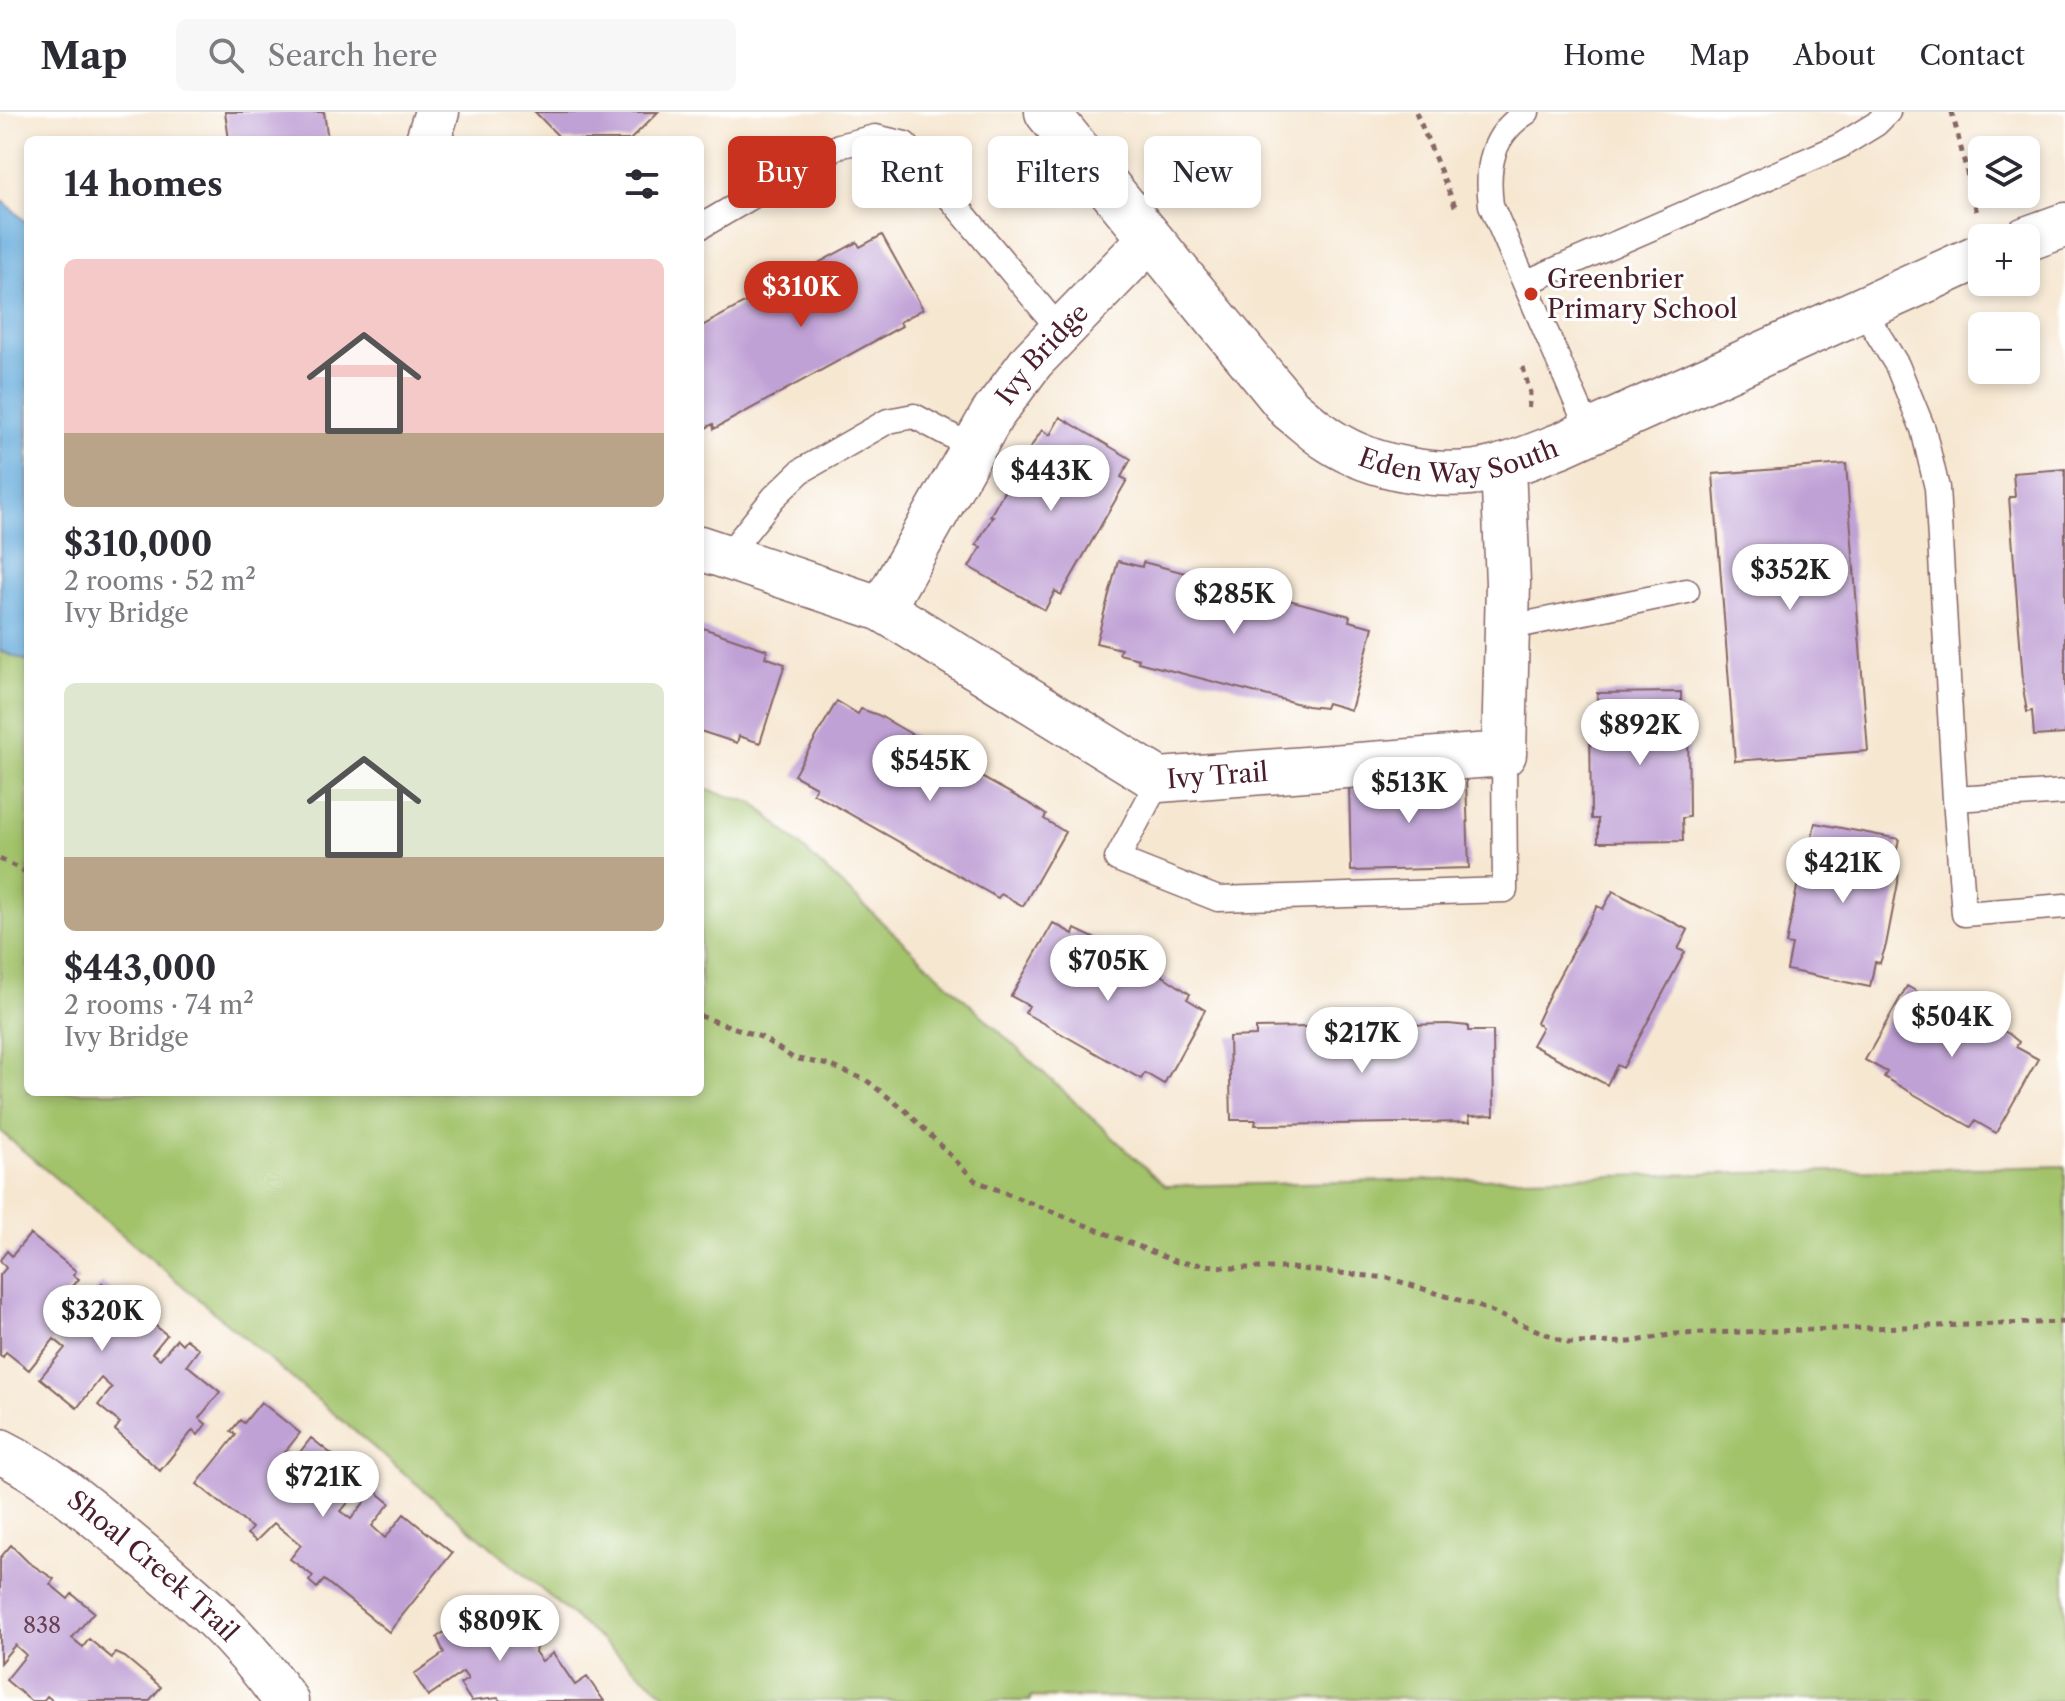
<!DOCTYPE html>
<html lang="en">
<head>
<meta charset="utf-8">
<style>
  :root { --surface:#fff; --page:#f7f7f7; --text:#2b2b33; --muted:#7c7c81; --line:#e1e1e2; --accent:#c8321e }
  body { margin:0; font-family:"Libre Caslon Text",serif; background:var(--page); color:var(--text); height:100vh; display:flex; flex-direction:column; font-size:30px; white-space:nowrap }
  * { box-sizing:border-box; margin:0 }
  p { font-size:26px; color:var(--muted) }
  .icon { flex:none; width:44px; height:44px; fill:none; stroke:currentColor; stroke-width:2; stroke-linecap:round; stroke-linejoin:round }
  .map { position:relative; flex:1; overflow:hidden }
  .details { position:absolute; left:24px; top:24px; width:680px; height:960px; display:flex; flex-direction:column; background:var(--surface); border-radius:12px; box-shadow:0 4px 12px #0003 }
  .details>* { flex:none }
  .hud { position:absolute; left:728px; top:24px; width:760px; height:72px; display:flex; gap:16px }
  .buttons { position:absolute; left:1968px; top:24px; display:grid; gap:16px }
  .buttons a { display:grid; place-items:center; width:72px; height:72px; border-radius:12px; background:var(--surface); box-shadow:0 4px 12px #0003; font-size:40px }
  .price { position:absolute; translate:-50% -68px; padding:0 18px; border-radius:28px; background:#fff; color:#222; font-size:26px; line-height:52px; filter:drop-shadow(0 2px 4px #0008) }
  .price::after { content:''; position:absolute; left:50%; top:48px; width:24px; height:18px; margin-left:-12px; background:inherit; clip-path:polygon(0 0,100% 0,50% 100%) }
  .price.selected { background:var(--accent); color:#fff }
  ul { padding:0; list-style:none }
  li { display:grid; align-content:center; gap:16px; height:424px; padding:0 40px }
  li span { display:grid; place-items:center; height:248px; border-radius:12px; color:#555 }
  li>.icon { margin-inline-start:auto }
  span .icon { width:144px; height:144px; fill:#fffc; stroke-width:1 }
  li b { font-size:34px }
  h2 { display:flex; justify-content:space-between; align-items:center; height:96px; padding:0 40px; font-size:34px }
  .chip { padding:0 28px; border-radius:12px; background:var(--surface); box-shadow:0 4px 12px #0003; font-size:28px; line-height:72px }
  .chip.selected { background:var(--accent); color:#fff }
  header { display:flex; align-items:center; gap:48px; box-sizing:border-box; height:112px; padding:0 40px; background:var(--surface); border-bottom:2px solid var(--line) }
  header strong { font-size:38px }
  nav { display:flex; gap:44px; margin-inline-start:auto; font-size:28px }
  .search { width:560px; height:72px; background:var(--page); display:flex; align-items:center; gap:20px; box-sizing:border-box; padding:0 28px; border-radius:12px; color:var(--muted); font-size:30px }
  .map>svg:first-child { display:block }
  .green { fill:#a2c36b; stroke:#76714b; stroke-width:2 }
  .water { fill:#67addd; stroke:#586684; stroke-width:2 }
  .building { fill:#c0a1d5 }
  .lines { fill:none; stroke-linecap:round; stroke-linejoin:round }
  .lane-casing { stroke:#866565; stroke-width:27 }
  .street-casing { stroke:#866565; stroke-width:47 }
  .path { stroke:#866565; stroke-width:5; stroke-dasharray:6 6; stroke-linecap:butt }
  .lane { stroke:#fff; stroke-width:24 }
  .street { stroke:#fff; stroke-width:44 }
  .poi-dot { fill:#c8321e; stroke:#fff; stroke-width:3 }
  .labels { text-anchor:middle; stroke-width:6; stroke-linejoin:round; paint-order:stroke }
  .number-label { font-size:22px; fill:#684056 }
  .poi-label { font-size:26px; fill:#4a1f2b; stroke:#fff; text-anchor:start }
  .street-label { font-size:26px; fill:#4a1f2b; stroke:#fff }
</style>
</head>
<body>
<header>
<strong>Map</strong>
<div class="search"><svg class="icon" aria-label="search" viewBox="0 0 24 24"><circle cx="10" cy="10" r="6"/><path d="M15 15l6 6"/></svg>Search here</div>
<nav><a>Home</a><a>Map</a><a>About</a><a>Contact</a></nav>
</header>
<div class="map">
<svg width="2065" height="1589" viewBox="0 0 2065 1589">
  <rect width="100%" height="100%" fill="#fff"/>
  <filter id="ink" filterUnits="userSpaceOnUse"><feTurbulence type="fractalNoise" baseFrequency=".0125" numOctaves="2"/><feDisplacementMap in="SourceGraphic" scale="16" xChannelSelector="R" yChannelSelector="G"/><feConvolveMatrix kernelMatrix="1 2 1 2 8 2 1 2 1" color-interpolation-filters="sRGB"/></filter>
  <filter id="wash" filterUnits="userSpaceOnUse"><feTurbulence type="fractalNoise" baseFrequency=".006" numOctaves="4" result="noise"/><feDisplacementMap in="SourceGraphic" scale="32" xChannelSelector="R" yChannelSelector="G"/><feGaussianBlur stdDeviation="1.8" result="paint"/><feColorMatrix in="noise" values="0 0 0 0 0 0 0 0 0 0 0 0 0 0 0 0 0 1.4 0 .05"/><feComposite in="paint" operator="in"/></filter>
  <g filter="url(#wash)">
    <rect width="100%" height="100%" fill="#f6e7d1"/>
    <!-- green -->
    <path class="green" d="M0 539 28 549V980H700V676L754 691 1165 1074 2065 1054V1589L1030 1585V1589H673L0 1019Z"/>
    <!-- water -->
    <path class="water" d="M0 86 28 112V549L0 539Z"/>
    <g id="blocks">
      <!-- building -->
      <path class="building" d="M225 0H324L328 28H229Z
        M535 0H658L630 28H562Z
        M882 123 923 197 900 210 902 214 714 317 713 312 700 319V215L857 130 860 135Z
        M1060 305 1131 347 1121 365 1127 368 1061 483 1055 479 1045 498 969 455 981 435 976 433 993 404H990L1021 350 1042 318 1050 323Z
        M1846 352 1868 639 1735 649 1713 362Z
        M2065 357V622L2034 624 2032 599 2027 600 2024 582 2009 385H2015L2013 361Z
        M1118 449 1142 455 1143 450 1350 504 1349 509 1373 515 1351 598 1327 591 1325 596 1307 594 1138 550 1139 547 1119 542 1121 537 1096 531Z
        M700 515 767 538 765 545 785 552 760 631 739 624 737 631 700 619Z
        M1681 580V605H1688L1689 705 1682 706 1683 729 1598 730V707H1591L1590 607H1598L1597 581Z
        M837 589 858 602 861 597 878 603 934 635 932 638 1032 693 1046 703 1044 707 1065 720 1023 794 1001 782 998 786 813 681 816 675 794 663Z
        M1466 667 1469 756 1351 759 1349 671Z
        M1815 711 1899 727 1894 751 1899 752 1898 771 1886 833 1880 851 1875 850 1870 875 1787 858 1792 833 1786 832 1805 734 1810 735Z
        M1613 779 1688 818 1678 837 1685 840 1623 956 1617 953 1607 973 1532 933 1542 915 1536 911 1551 879 1597 794 1603 797Z
        M1053 811 1073 822 1075 817 1106 832 1160 862 1190 882 1187 887 1205 898 1164 972 1145 961 1141 967 1025 901 1029 894 1011 884Z
        M1907 874 1928 886 1931 881 1948 891 1950 888 2009 922 2019 930 2016 935 2038 947 1996 1021 1975 1009 1971 1015 1884 965 1887 960 1865 948Z
        M1448 912 1468 914V919H1493L1494 1003 1469 1004 1470 1010 1255 1013 1256 1008H1231L1229 925 1256 924V916Z
        M30 1122 76 1159 73 1163 79 1167 62 1188 77 1201 102 1171 167 1223 152 1241 160 1247 177 1227 182 1232 186 1227 199 1237 187 1253 220 1280 199 1306 206 1312 198 1323 193 1318 160 1359 115 1318 120 1311 98 1293 112 1276 101 1266 77 1296 40 1266 65 1236 54 1227 29 1258 6 1240 3 1245 0 1243V1163L6 1156 0 1148 7 1139 12 1144Z
        M261 1290 300 1321 281 1345 290 1353 311 1326 335 1345 326 1357 357 1380 341 1399 351 1407 374 1378 390 1391 372 1414 385 1426 404 1402 452 1441 389 1520 324 1468 317 1476 309 1469 313 1464 290 1447 301 1433 274 1411 256 1429 247 1422 252 1416 197 1372 236 1323 231 1319 240 1308 244 1311Z
        M11 1433 28 1450 54 1467 50 1472 68 1487 72 1482 94 1500 72 1526 83 1535 89 1527 112 1546 116 1541 125 1545 161 1575 149 1589H53L47 1584 43 1589H31L6 1568 26 1543 15 1533 0 1551V1446Z
        M492 1486 515 1518 527 1510 538 1525 535 1540 542 1549 553 1541 575 1573 587 1565 604 1589H500L498 1586 471 1589 460 1572 468 1567 463 1560 428 1584 414 1562 444 1541 437 1525Z"/>
    </g>
  </g>
  <g filter="url(#ink)">
    <use href="#blocks" fill-opacity="0" stroke="#866565" stroke-width="2"/>
    <g class="lines">
      <defs>
        <path id="lane" d="M1527 0C1492 22 1486 54 1491 93L1589 319
          M700 115 839 34 875 25 905 32 1061 219
          M1525 171 1840 34 1876 12 1888 0
          M1861 195 1897 253 1923 317 1937 376 1955 687 2065 680
          M726 445 774 385 801 359 888 309 914 304 972 335
          M1507 516 1687 479
          M1159 668 1117 747 1218 787 1505 778 1504 642
          M1955 687 1964 802 2065 794"/>
        <g id="street">
          <path id="s1" d="M1047 0 1290 297C1303 307 1315 319 1329 328 1373 357 1446 370 1497 356 1519 350 1540 341 1561 333L1982 143"/>
          <path d="M428 28 437 0"/>
          <path d="M2026 127 2065 113"/>
          <path id="s2" d="M700 436 882 497 1159 668 1504 642 1508 471 1503 354"/>
          <path id="s3" d="M882 497 992 303 1032 249 1149 128"/>
          <path id="s4" d="M0 1339C50 1364 82 1393 125 1428 190 1482 237 1520 286 1589"/>
        </g>
      </defs>
      <!-- lane casing -->
      <use href="#lane" class="lane-casing"/>
      <!-- street casing -->
      <use href="#street" class="street-casing"/>
      <!-- path -->
      <path class="path" d="M1416 0 1457 99
        M1952 0 1977 101
        M1523 255 1530 281 1528 300
        M0 747 28 761
        M700 904 761 925 793 946 829 953 866 968 906 999 976 1069 1177 1150 1234 1156H1290L1388 1166 1475 1193 1568 1231 1630 1230 1675 1222 2065 1210"/>
      <!-- lane -->
      <use href="#lane" class="lane"/>
      <!-- street -->
      <use href="#street" class="street"/>
    </g>
  </g>
  <!-- markers -->
  <circle class="poi-dot" cx="1531" cy="182" r="8"/>
  <g class="labels">
    <!-- number labels -->
    <g class="number-label">
      <text x="42" y="1521">838</text>
    </g>
    <!-- poi labels -->
    <g class="poi-label">
      <text x="1547" y="176">Greenbrier<tspan x="1547" dy="30">Primary School</tspan></text>
    </g>
    <!-- street labels -->
    <g class="street-label">
      <text dy="9" stroke="none"><textPath href="#s3" startOffset="302">Ivy Bridge</textPath></text>
      <text dy="9" stroke="none"><textPath href="#s1" startOffset="570">Eden Way South</textPath></text>
      <text dy="9" stroke="none"><textPath href="#s2" startOffset="576">Ivy Trail</textPath></text>
      <text dy="9" stroke="none"><textPath href="#s4" startOffset="192">Shoal Creek Trail</textPath></text>
    </g>
  </g>
</svg>
<div class="buttons">
<a><svg class="icon" aria-label="layers" viewBox="0 0 24 24"><path d="M12 4l9 5-9 5-9-5zM3 14l9 5 9-5"/></svg></a>
<a>+</a>
<a>−</a>
</div>
<b class="price selected" style="left:801px;top:217px">$310K</b>
<b class="price" style="left:1051px;top:401px">$443K</b>
<b class="price" style="left:1790px;top:500px">$352K</b>
<b class="price" style="left:1234px;top:524px">$285K</b>
<b class="price" style="left:1640px;top:655px">$892K</b>
<b class="price" style="left:930px;top:691px">$545K</b>
<b class="price" style="left:1409px;top:713px">$513K</b>
<b class="price" style="left:1843px;top:793px">$421K</b>
<b class="price" style="left:1108px;top:891px">$705K</b>
<b class="price" style="left:1952px;top:947px">$504K</b>
<b class="price" style="left:1362px;top:963px">$217K</b>
<b class="price" style="left:102px;top:1241px">$320K</b>
<b class="price" style="left:323px;top:1407px">$721K</b>
<b class="price" style="left:500px;top:1551px">$809K</b>
<div class="hud">
<a class="chip selected">Buy</a>
<a class="chip">Rent</a>
<a class="chip">Filters</a>
<a class="chip">New</a>
</div>
<section class="details">
<h2>14 homes<svg class="icon" aria-label="filters" viewBox="0 0 24 24"><path d="M4 7h16M4 17h16"/><circle cx="9" cy="7" r="2"/><circle cx="15" cy="17" r="2"/></svg></h2>
<ul>
<li><span style="background:linear-gradient(#f6c9c9 70%,#b9a48a 0)"><svg class="icon" aria-label="home" viewBox="0 0 24 24"><path d="M3 11l9-7 9 7M6 9v11h12V9"/></svg></span><div><b>$310,000</b><p>2 rooms · 52 m²</p><p>Ivy Bridge</p></div></li>
<li><span style="background:linear-gradient(#dfe7d0 70%,#b9a48a 0)"><svg class="icon" aria-label="home" viewBox="0 0 24 24"><path d="M3 11l9-7 9 7M6 9v11h12V9"/></svg></span><div><b>$443,000</b><p>2 rooms · 74 m²</p><p>Ivy Bridge</p></div></li>
</ul>
</section>
</div>
</body>
</html>
